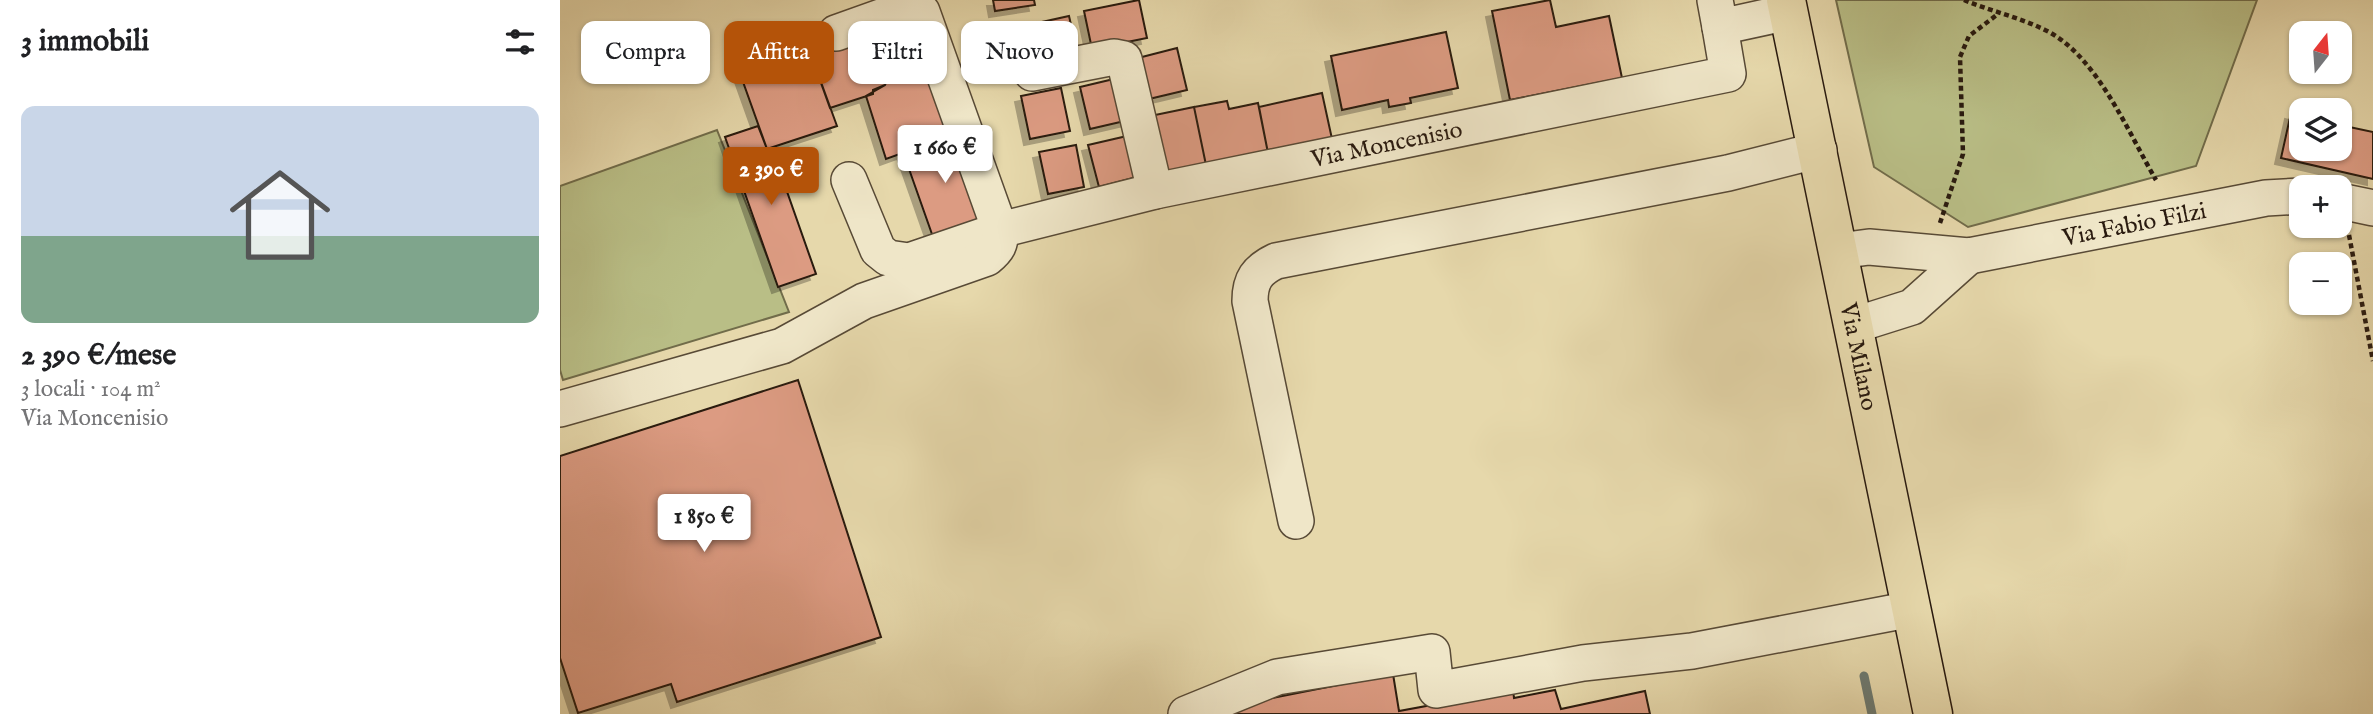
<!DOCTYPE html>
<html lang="it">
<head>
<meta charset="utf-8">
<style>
  :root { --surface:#fff; --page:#f2f2f2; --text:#202124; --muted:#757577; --line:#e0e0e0; --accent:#b45309 }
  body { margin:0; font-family:"IM FELL English",serif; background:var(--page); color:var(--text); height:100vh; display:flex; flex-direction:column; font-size:26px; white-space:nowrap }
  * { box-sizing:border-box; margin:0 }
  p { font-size:23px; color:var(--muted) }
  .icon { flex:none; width:38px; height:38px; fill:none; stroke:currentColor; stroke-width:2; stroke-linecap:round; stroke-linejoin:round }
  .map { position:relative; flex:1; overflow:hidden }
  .panel { display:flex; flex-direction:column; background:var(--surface); width:560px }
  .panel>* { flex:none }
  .guide { position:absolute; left:21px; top:21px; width:665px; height:63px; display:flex; gap:14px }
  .needle { width:46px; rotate:17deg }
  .fabs { position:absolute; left:1729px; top:21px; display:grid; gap:14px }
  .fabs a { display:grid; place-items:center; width:63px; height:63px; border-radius:14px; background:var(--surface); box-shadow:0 2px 5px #0004; font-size:35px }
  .price { position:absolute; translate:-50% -60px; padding:0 16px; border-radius:7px; background:#fff; color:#222; font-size:23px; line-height:46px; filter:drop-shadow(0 2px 4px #0008) }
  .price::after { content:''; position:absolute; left:50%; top:42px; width:21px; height:16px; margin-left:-10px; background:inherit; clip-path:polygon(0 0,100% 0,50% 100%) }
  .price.selected { background:var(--accent); color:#fff }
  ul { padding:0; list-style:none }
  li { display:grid; align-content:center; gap:14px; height:371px; padding:0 21px }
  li+li { border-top:2px solid var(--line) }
  li span { display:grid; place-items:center; height:217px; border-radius:14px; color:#555 }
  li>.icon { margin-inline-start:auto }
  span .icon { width:126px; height:126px; fill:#fffc; stroke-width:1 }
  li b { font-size:30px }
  h2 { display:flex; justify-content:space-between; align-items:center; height:84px; padding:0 21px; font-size:30px }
  .tag { padding:0 24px; border-radius:14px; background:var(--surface); box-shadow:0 2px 5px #0004; font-size:24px; line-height:63px }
  .tag.selected { background:var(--accent); color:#fff }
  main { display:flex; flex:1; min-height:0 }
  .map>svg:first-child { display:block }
  .green { fill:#b9be86; stroke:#716c4a; stroke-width:2 }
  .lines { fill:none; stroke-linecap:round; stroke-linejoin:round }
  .stream { stroke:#6c7970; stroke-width:9 }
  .building { fill:#dc9b82; stroke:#291a0f; stroke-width:2; filter:url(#shadow) }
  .minor-casing { stroke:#584a36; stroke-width:38 }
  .major-casing { stroke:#291a0f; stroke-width:41 }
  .path { stroke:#291a0f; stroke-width:4.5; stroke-dasharray:5 3.5; stroke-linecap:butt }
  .minor { stroke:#efe6c8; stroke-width:35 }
  .major { stroke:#e6d8ab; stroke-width:38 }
  .labels { text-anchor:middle; stroke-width:6; stroke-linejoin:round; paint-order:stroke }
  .street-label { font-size:24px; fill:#291a0f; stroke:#efe6c8 }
</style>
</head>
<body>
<main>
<section class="panel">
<h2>3 immobili<svg class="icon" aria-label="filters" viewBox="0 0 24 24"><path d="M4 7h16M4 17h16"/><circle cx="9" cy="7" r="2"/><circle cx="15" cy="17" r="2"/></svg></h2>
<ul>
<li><span style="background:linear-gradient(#c9d6e8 60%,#7fa58c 0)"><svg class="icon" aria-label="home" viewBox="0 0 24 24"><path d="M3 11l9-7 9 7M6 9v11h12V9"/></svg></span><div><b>2 390 €/mese</b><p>3 locali · 104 m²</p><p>Via Moncenisio</p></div></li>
</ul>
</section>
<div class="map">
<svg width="1813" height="714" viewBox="0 0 1813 714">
  <defs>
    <filter id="shadow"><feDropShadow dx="-6" dy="6" stdDeviation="0" flood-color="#0004"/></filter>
  </defs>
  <rect width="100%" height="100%" fill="#e6d8ab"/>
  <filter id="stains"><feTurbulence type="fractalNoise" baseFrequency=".00286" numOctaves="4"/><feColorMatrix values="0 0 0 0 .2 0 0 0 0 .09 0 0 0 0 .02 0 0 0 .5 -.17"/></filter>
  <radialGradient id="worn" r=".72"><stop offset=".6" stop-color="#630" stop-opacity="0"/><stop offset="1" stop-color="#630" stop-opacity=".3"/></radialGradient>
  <!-- green -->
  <path class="green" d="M1276 0H1697L1636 166 1408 227 1314 167Z
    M157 130 229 312 3 380 0 370V186Z"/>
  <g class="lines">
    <!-- stream -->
    <path class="stream" d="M1304 676 1312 714"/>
  </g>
  <!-- building -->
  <path class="building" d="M433 0H474L475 5 435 11Z
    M579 0 587 38 532 49 524 11Z
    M990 0 996 27 1049 16 1062 78 950 100 932 11Z
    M509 16 517 51 467 62 459 27Z
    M354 23 393 135 326 159 306 96 325 85 327 80 313 38Z
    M886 32 898 88 850 98 851 103 829 107 828 100 782 110 771 56Z
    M313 38 327 80 325 85 313 90V94L270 108 252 58Z
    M246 41 277 126 207 149 177 65Z
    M617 48 627 90 589 99 578 58Z
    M558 78 569 120 530 129 520 87Z
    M501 88 510 131 470 139 461 96Z
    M762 93 772 139 708 153 699 107Z
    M667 101 669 109 698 103 708 153 646 165 634 107Z
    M634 107 646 165 607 173 595 115Z
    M1731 113 1741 116V149H1780V125L1813 132V179L1721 158Z
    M198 126 207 149H212L256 274 218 287 165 137Z
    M397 134 426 219 373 237 343 152Z
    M567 136 577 177 539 187 528 145Z
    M516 145 524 187 488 194 479 152Z
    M238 380 321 637 117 702 111 684 18 713 0 658V456Z
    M833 674 839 711 953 690 954 698 995 690 1001 709 1085 691 1090 714H664L662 708Z"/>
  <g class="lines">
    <defs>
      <g id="minor">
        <path d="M1155 0 1160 27 1229 12"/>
        <path d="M472 73 554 57 564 59 595 191"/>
        <path id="s1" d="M289 180 318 250 328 258 349 261 440 230 595 191 1168 74 1160 27"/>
        <path d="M1780 201 1813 208"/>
        <path id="s2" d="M1279 251 1309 247 1409 256 1706 198 1741 196"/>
        <path d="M1295 325 1352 307 1409 256"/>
        <path d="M0 409 222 346 304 301 427 258C438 249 441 244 440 230L362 12 350 8 343 9 276 33"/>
        <path d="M736 521 690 301C690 280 697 270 716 261L1168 173 1259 150"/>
        <path d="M626 714 717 677 872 652 876 690 1023 663 1132 651 1352 609"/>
      </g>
      <g id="major">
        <path id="s3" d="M1226 0 1373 714"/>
      </g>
    </defs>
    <!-- minor casing -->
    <use href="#minor" class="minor-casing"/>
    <!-- major casing -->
    <use href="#major" class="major-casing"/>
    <!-- path -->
    <path class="path" d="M1404 0C1430 11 1459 17 1485 30 1536 54 1568 132 1596 180
      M1380 223 1403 154 1400 57 1409 36 1438 14
      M1789 235 1813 361"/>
    <!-- minor -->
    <use href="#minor" class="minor"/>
    <!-- major -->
    <use href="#major" class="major"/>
  </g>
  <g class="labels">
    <!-- street labels -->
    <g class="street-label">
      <text dy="8" stroke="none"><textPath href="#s1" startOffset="602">Via Moncenisio</textPath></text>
      <text dy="8" stroke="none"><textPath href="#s2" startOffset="299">Via Fabio Filzi</textPath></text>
      <text dy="8" stroke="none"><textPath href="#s3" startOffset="364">Via Milano</textPath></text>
    </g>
  </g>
  <rect width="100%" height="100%" filter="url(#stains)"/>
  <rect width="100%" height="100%" fill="url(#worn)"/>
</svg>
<div class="fabs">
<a><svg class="needle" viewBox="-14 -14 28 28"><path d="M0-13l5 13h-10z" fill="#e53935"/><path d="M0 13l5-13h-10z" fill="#757577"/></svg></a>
<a><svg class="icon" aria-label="layers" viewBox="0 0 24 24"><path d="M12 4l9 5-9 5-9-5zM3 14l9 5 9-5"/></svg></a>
<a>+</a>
<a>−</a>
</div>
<b class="price" style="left:385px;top:185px">1 660 €</b>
<b class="price selected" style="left:211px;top:207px">2 390 €</b>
<b class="price" style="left:144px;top:554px">1 850 €</b>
<div class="guide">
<a class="tag">Compra</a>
<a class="tag selected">Affitta</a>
<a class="tag">Filtri</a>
<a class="tag">Nuovo</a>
</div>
</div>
</main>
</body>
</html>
